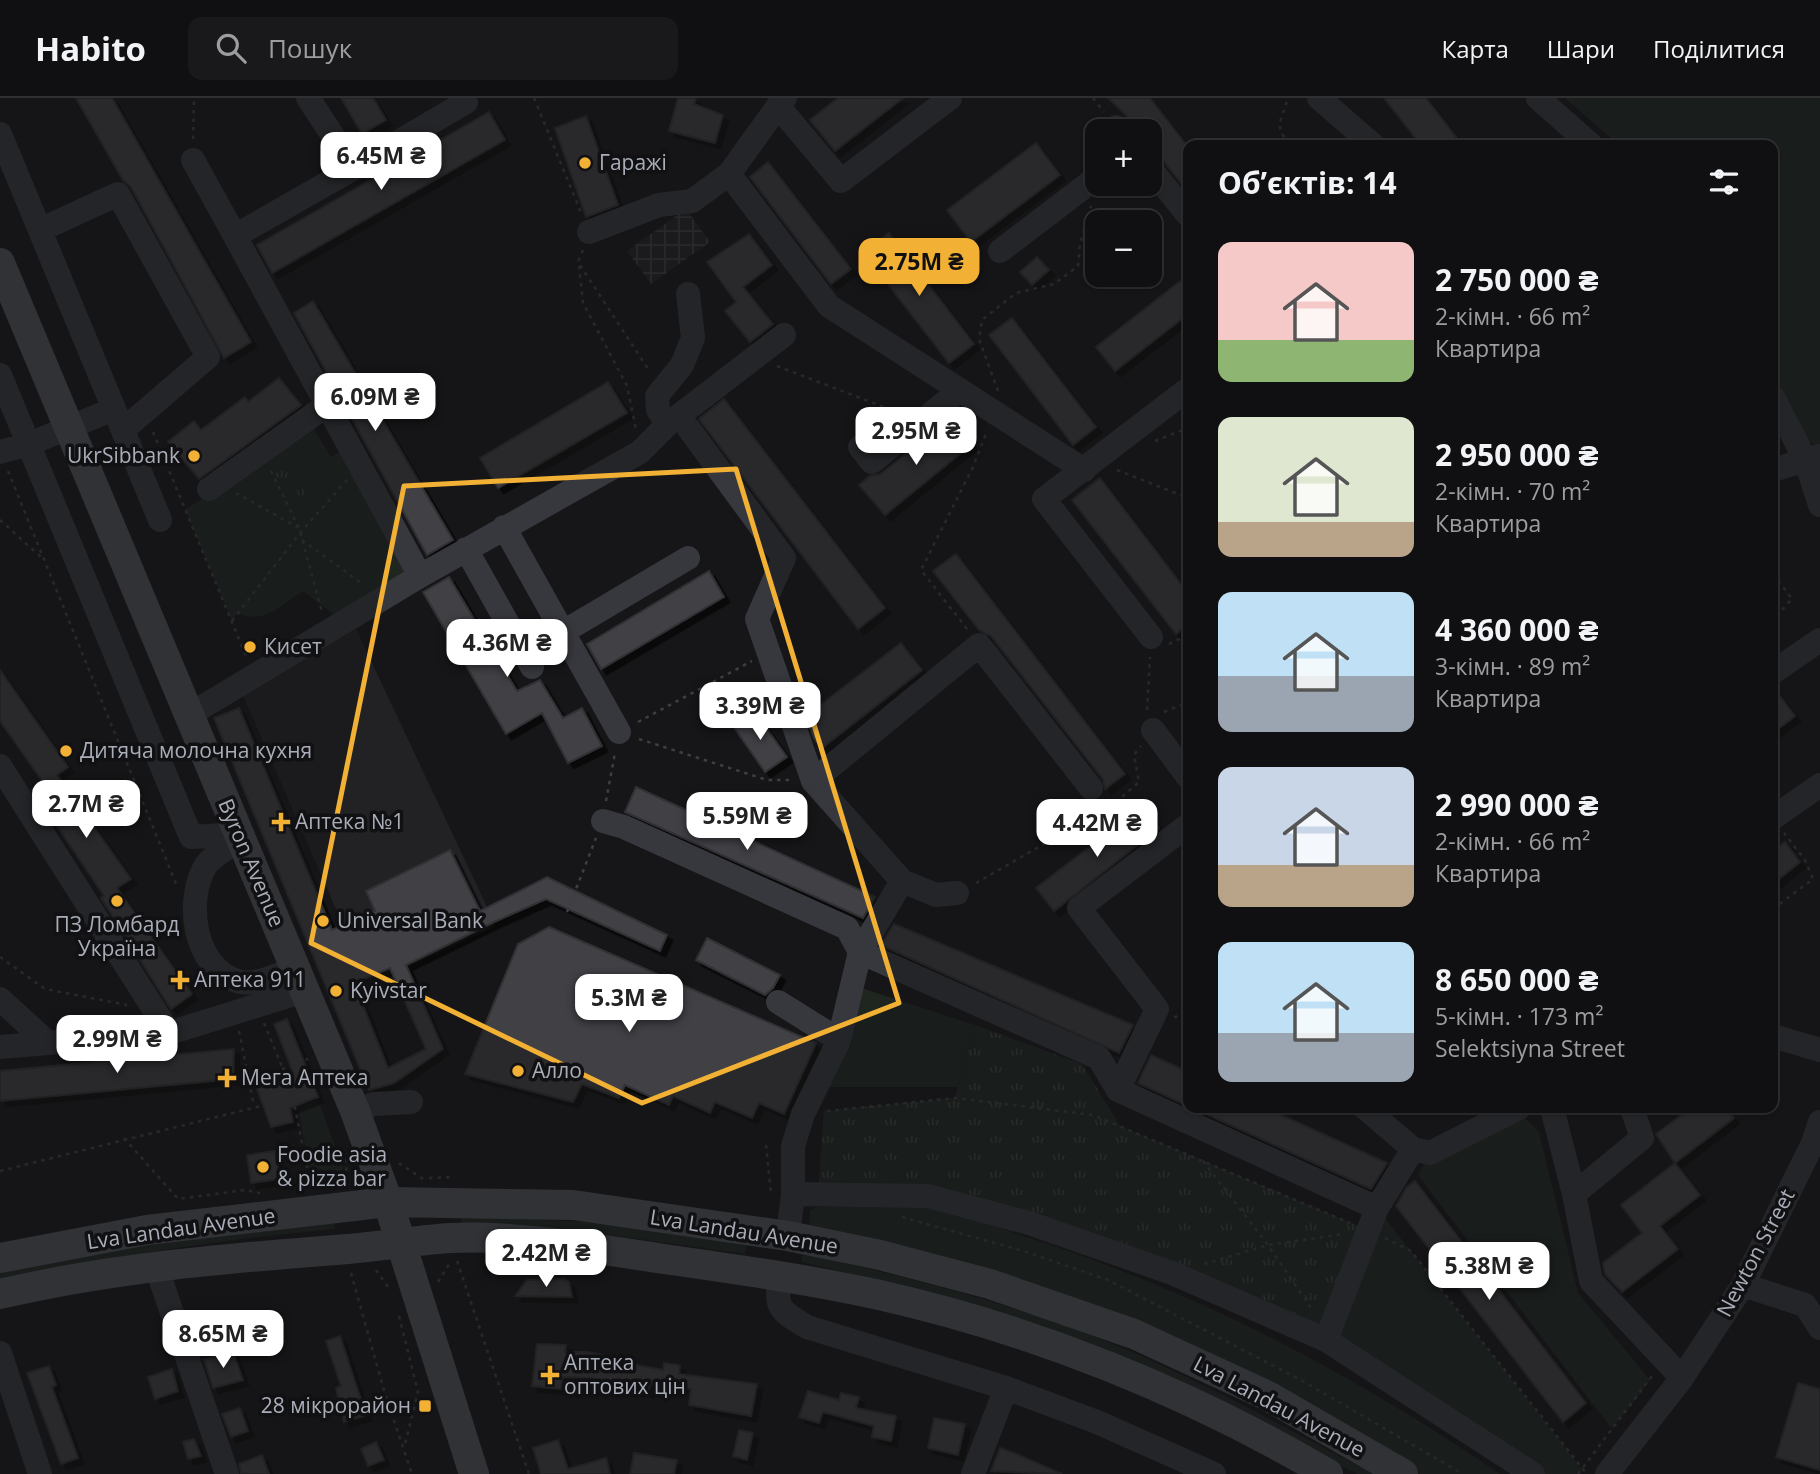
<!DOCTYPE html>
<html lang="uk">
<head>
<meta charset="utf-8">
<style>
  :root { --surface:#101012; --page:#19191b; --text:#f1f3f6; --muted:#9c9d9f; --line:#303032; --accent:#f2b134 }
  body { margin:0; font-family:"Open Sans",sans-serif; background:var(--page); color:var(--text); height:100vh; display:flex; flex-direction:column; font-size:26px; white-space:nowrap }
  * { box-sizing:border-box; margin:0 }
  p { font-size:23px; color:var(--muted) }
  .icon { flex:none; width:38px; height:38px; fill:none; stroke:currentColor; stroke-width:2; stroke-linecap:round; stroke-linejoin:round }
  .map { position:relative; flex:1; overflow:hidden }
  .sheet { position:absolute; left:1183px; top:42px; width:595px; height:973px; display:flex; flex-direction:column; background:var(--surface); border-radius:14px; box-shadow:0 2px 5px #0004,0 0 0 2px var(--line) }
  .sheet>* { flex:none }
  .fabs { position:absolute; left:1085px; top:21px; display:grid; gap:14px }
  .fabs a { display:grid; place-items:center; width:77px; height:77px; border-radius:14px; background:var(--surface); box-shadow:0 2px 5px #0004,0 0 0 2px var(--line); font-size:35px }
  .price { position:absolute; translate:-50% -60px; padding:0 16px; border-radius:14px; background:#fff; color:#222; font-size:23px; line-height:46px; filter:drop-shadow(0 2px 4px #0008) }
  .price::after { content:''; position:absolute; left:50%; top:42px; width:21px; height:16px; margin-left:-10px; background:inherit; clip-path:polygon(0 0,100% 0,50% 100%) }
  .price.current { background:var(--accent); color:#111 }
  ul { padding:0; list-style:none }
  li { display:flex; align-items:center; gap:21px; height:175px; padding:0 35px }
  li span { display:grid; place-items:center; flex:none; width:196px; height:140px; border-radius:14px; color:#555 }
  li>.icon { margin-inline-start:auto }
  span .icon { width:84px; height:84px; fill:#fffc; stroke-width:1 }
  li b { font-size:30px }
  h2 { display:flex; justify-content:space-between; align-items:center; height:84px; padding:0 35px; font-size:30px }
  header { display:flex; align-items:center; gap:42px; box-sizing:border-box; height:98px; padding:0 35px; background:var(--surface); border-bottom:2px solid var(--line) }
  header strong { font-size:33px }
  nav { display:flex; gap:38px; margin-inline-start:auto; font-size:24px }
  .search { width:490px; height:63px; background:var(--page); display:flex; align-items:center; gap:18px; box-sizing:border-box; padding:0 24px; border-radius:14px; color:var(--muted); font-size:26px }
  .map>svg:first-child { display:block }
  .built { fill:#222225 }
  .industrial { fill:url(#industrial-grid) }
  .green { fill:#1e261f }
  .park { fill:url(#park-tufts) }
  .building { fill:#404145; stroke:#303034; stroke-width:2; fill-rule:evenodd; filter:url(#shadow) }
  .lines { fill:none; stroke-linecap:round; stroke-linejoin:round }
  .path { stroke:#3d3f44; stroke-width:2.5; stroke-dasharray:3.5 5; stroke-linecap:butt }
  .minor { stroke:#37383d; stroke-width:24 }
  .major { stroke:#53555c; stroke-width:30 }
  .marked { fill:none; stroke:#f2b134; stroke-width:5; stroke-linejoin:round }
  .poi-dot { fill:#f2b134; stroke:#111113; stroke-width:2.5 }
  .labels { text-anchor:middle; stroke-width:7; stroke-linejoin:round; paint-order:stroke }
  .poi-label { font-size:21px; fill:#a8adb8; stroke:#111113; text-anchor:start }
  .street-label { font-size:21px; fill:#a8adb8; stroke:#111113 }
</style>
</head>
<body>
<header>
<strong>Habito</strong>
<div class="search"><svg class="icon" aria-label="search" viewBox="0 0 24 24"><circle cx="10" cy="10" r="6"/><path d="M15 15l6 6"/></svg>Пошук</div>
<nav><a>Карта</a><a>Шари</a><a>Поділитися</a></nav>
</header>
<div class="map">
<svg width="1820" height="1376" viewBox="0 0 1820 1376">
  <defs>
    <pattern id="industrial-grid" width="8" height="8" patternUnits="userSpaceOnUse" patternTransform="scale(1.75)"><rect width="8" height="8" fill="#222225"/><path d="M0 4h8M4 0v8" fill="none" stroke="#3f3f43"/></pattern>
    <pattern id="park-tufts" width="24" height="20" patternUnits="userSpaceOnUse" patternTransform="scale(1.75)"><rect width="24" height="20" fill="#1e261f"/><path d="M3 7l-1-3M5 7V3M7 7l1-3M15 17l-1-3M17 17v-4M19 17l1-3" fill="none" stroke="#3c433d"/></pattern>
    <filter id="shadow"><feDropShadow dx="5.5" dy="5.5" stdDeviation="0" flood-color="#0009"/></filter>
  </defs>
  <rect width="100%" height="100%" fill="#161618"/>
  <!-- built -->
  <path class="built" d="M356 531 496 828 369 887 242 595Z"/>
  <!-- industrial -->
  <path class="industrial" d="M686 111 710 144 651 186 627 153Z"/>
  <!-- green -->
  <path class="green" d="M1565 0H1820V352L1805 339 1773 280V47H1619Z
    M310 325 331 359 344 351 415 478 341 522 303 493C277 509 268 525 237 516L232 523 185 411 234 384Z
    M852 887 975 927 958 989H827Z
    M318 1002 343 1070 333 1083 322 1086 310 1074 298 1008Z
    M1516 1011 1539 1034 1578 1195 1650 1282 1612 1331 1418 1077 1430 1055Z
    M816 1109C852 1109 891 1106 927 1110 965 1115 1003 1132 1039 1143 1203 1197 1357 1278 1500 1376H1420L1284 1296 809 1132 810 1112Z
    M1377 1110 1582 1371 1578 1376H1533L1326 1242Z
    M461 1118 588 1124 747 1146 745 1156 589 1134 461 1127Z
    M334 1122 335 1131C223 1141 111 1159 0 1182V1172L157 1143Z
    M806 1156C921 1183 1037 1211 1146 1260 1223 1295 1298 1336 1373 1376H1357L1297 1344 868 1180 802 1164 801 1159Z"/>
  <!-- park -->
  <path class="park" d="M288 361 306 396 288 405 270 370Z
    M975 927 1082 966 1120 1028 1368 1132 1326 1242 928 1098 818 1096 824 1013 955 1000Z"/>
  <!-- building -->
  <path class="building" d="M76 0H112L251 244 224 260 131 89 123 82Z
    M341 0H373L386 22 362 36Z
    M678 0H696L694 6 723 17 715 45 669 33Z
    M838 0H903L835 53 810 22Z
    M1108 0H1150L1188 49V94L1162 61 1150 53V33H1134L1131 22Z
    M1384 0H1426L1462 47H1421Z
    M489 14 505 42 272 175 257 147Z
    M586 18 618 107 586 119 555 30Z
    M1036 45 1060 77 971 144 947 112Z
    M768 64 851 171 831 186 750 79Z
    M889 135 974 246 949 265 863 154Z
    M749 136 772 167 743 189 773 226 750 244 725 213 736 204 707 164Z
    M1037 159 1049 172 1032 187 1020 174Z
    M1188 177V216L1115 273 1096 249Z
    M313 203 453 442 427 457 294 215Z
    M1012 220 1096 329 1073 347 989 237Z
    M279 280 301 307 199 381 168 344 194 323 201 332 245 299 248 304Z
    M608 284 627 315 498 390 480 360Z
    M724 301 885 510 858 531 699 321Z
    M950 319 972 346 885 417 859 387 870 378 881 376Z
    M1100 380 1188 495V526L1176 536 1072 402Z
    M956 456 1125 676 1105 691 1103 681 991 538 979 532 933 473Z
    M709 473 724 499 601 571 587 546Z
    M449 479 517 593 540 582 563 620 582 610 602 648 568 665 542 615 506 636 423 494Z
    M901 545 922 572 822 650 814 640 806 618Z
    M0 572 68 669 57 677 131 781 117 790 192 896 171 911 101 800 104 798 32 691 43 684 0 623Z
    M1773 589 1795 618 1773 635Z
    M239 610 332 832 375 813 366 793 450 752 480 813 547 779 667 837 660 853 546 801 494 824 406 867 443 951 394 985 369 992 214 620ZM390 870 426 951 388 970 354 885Z
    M754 613 787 659 765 674 733 628Z
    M636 689 875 799 863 820 625 714Z
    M1143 708 1159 730 1054 813 1036 790Z
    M1785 744 1800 764 1773 786V753Z
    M894 826 1133 927 1119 955 881 847Z
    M549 829 816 945 784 1016 759 1005 752 1020 715 1004 710 1015 673 998 669 1007 625 987 619 1000 582 986 573 1004 465 976 518 846Z
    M707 840 780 877 773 890 765 897 696 862Z
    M287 921 318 999 290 1010 293 1024 271 1029 256 988 293 974 274 926Z
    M234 951 233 981 0 1003V973Z
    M1151 957 1188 974V1008L1138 985Z
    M1193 1010H1266L1387 1065 1371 1091Z
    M1691 1010H1726L1734 1020 1675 1065 1656 1036Z
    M275 1053 280 1081 251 1085 247 1057Z
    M1675 1065 1700 1097 1660 1128 1678 1151 1622 1194 1605 1176 1603 1165 1642 1135 1621 1107Z
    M1415 1083 1586 1305 1563 1324 1396 1108 1407 1089Z
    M564 1181 569 1184 572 1199 515 1198 527 1182Z
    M340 1238 366 1317 344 1324 336 1290 341 1288 326 1243Z
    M537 1246 566 1247 565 1254H588L615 1260V1263L663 1272 664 1265 680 1267 679 1276 757 1286 751 1318 689 1307 691 1291 650 1286 648 1294 610 1288V1292L590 1288 592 1280 562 1279 561 1291 532 1288Z
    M233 1254 243 1282 213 1290 204 1262Z
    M49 1268 56 1287 52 1289 78 1360 61 1366 27 1275Z
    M172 1271 178 1293 155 1301 148 1279Z
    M1798 1285 1820 1291V1372L1776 1359Z
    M808 1293 839 1302 841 1295 859 1299 856 1310 896 1318 891 1343 872 1339 874 1328 823 1314 819 1325 799 1319Z
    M240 1310 248 1333 231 1339 222 1316Z
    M934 1320 965 1326 958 1357 928 1350Z
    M739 1332 753 1335 747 1362 733 1358Z
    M194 1341 201 1358 188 1361 183 1344Z
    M558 1342 568 1371 606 1360 610 1376H541L533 1350Z
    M376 1344 384 1362 368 1368 361 1351Z
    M1000 1350 1014 1355 1062 1376 991 1373Z
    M634 1355 677 1362 674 1376H630Z
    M262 1357 269 1376H241L239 1366Z"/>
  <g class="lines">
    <!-- path -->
    <path class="path" d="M534 0 582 117
      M1093 0 1104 14
      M193 41 194 0
      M1287 47 1279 27 1288 0
      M583 152 578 164 650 274
      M579 168 583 205 627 288 636 331
      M777 268 902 316
      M998 293 979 241 982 222 1016 195 1054 186 1078 168 1080 146 1091 108
      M153 334 246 558
      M1155 343 1188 330
      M1117 372 1188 400
      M8 373 177 788
      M271 373 299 430 322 514
      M236 395 297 429
      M0 422 41 459
      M302 442 364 487
      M1773 476 1792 501 1773 522
      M232 523 300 435 347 382
      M967 531 921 472 973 369 987 333
      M1169 546 1188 537
      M1147 612 1150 559
      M1164 614 1188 604
      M638 624 752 563
      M639 641 767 682H790
      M606 703 615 655
      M976 785 1114 706 1139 684 1134 657 1141 648
      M1773 811 1813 781 1805 762 1784 735
      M567 814 596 740
      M0 859 45 891 127 907
      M1174 919 1188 917
      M264 925 283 971
      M239 933 254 1008
      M293 1000 311 1089
      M827 1013 955 1000 1093 1017 1350 1125
      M124 1040 178 1101 245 1092 260 1095
      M766 1047 771 1096
      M1203 1063 1268 1147 1313 1213
      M399 1065 423 1081
      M0 1073 293 1000 283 971 308 961
      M429 1080 453 1079
      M336 1086C346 1079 348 1071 346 1059
      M902 1119 1023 1153 1108 1182 1299 1281 1463 1376
      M1385 1140 1411 1153 1586 1375
      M457 1163 529 1376
      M1204 1166 1268 1147 1344 1136
      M376 1172 390 1192
      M351 1175 385 1296 412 1376
      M438 1184 451 1163
      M399 1218 418 1294 404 1350
      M1578 1376 1652 1278"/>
    <!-- minor -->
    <path class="minor" d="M308 0 354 70 466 4 464 0
      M785 0 778 8 841 83 950 0
      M1319 0 1373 47
      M1538 0 1591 47
      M1116 29 1120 33
      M0 36 160 422
      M193 62 235 138 354 70
      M1150 70 1188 117
      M729 76 829 208 1084 372
      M40 132 118 96 208 259 123 332
      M589 134 659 107 692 103 729 76 778 8
      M1000 153 1097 79
      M0 277 191 739 239 736
      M1773 299 1806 363 1820 407
      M668 326 658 312 657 298 682 267 693 240 688 196
      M689 331 784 460 757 521 813 683
      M860 349 872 364 960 292
      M0 354 29 346 114 311
      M1773 372 1819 358
      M209 391 327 307
      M504 429 619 634
      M466 451 532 569
      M420 478 640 354 668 326 784 237
      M563 534 688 460
      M1151 539 1044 401 1188 291
      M1773 574 1820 542
      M189 617 420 478 235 138
      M1153 632 1188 679
      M0 668 169 935
      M1773 720 1820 687
      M603 723 624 729 847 830 860 854 1099 960 1118 992
      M1188 727 1079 810 1157 911 1118 992 1377 1110
      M241 741C231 748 213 757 206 767 185 801 193 869 237 883 255 889 278 876 295 870
      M902 783 936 797 957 795
      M0 901 47 944
      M778 904 839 942
      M1773 938 1820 952
      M0 949 169 935 304 893
      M1365 1010 1413 1051 1377 1110 1326 1242 1533 1376
      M1552 1010 1574 1096
      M1632 1010 1642 1040 1574 1096 1591 1183 1682 1280
      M355 1013 374 1006 411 1004
      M1413 1051 1430 1055 1519 1010
      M793 1096V1048L803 1016 839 942 860 854 902 783 813 683 979 547 1091 690
      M788 1138 793 1096 928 1098 1029 1125 1172 1175 1326 1242
      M156 1168 227 1376
      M781 1177C774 1210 779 1212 807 1229L1006 1290 1097 1324 1214 1376
      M1743 1187 1805 1207 1820 1230
      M0 1255 40 1376
      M973 1376 1006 1290
      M1607 1376 1682 1280 1743 1187 1813 1045 1820 1024"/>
    <!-- major -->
    <path class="major" d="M0 165 355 1013 388 1104 474 1376
      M0 1160 147 1132 388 1104 573 1107 788 1138 880 1157 990 1186 1134 1236 1268 1298 1403 1376
      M0 1196C115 1169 231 1160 348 1151 383 1148 417 1142 451 1140 518 1137 598 1151 664 1161 735 1171 805 1181 875 1196 1033 1231 1189 1294 1328 1376"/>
  </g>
  <!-- marked area -->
  <path d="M0 0H1820V1376H0ZM736 371 899 905 642 1005 311 845 404 388Z" fill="#161618" fill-opacity=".55" fill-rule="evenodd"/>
  <path class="marked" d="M736 371 899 905 642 1005 311 845 404 388Z"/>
  <!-- markers -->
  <g class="poi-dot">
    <circle cx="585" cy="65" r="7"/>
    <circle cx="194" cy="358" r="7"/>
    <circle cx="250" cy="549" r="7"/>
    <circle cx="66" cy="653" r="7"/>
    <path d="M277.5 713.5h7v7h7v7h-7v7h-7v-7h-7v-7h7z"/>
    <circle cx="117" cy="803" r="7"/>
    <circle cx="323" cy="823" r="7"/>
    <path d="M176.5 871.5h7v7h7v7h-7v7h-7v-7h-7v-7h7z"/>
    <circle cx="336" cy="893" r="7"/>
    <circle cx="518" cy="973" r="7"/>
    <path d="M223.5 969.5h7v7h7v7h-7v7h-7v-7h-7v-7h7z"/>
    <circle cx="263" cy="1069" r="7"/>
    <path d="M546.5 1266.5h7v7h7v7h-7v7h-7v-7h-7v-7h7z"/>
    <rect x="418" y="1301" width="14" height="14" rx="3.5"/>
  </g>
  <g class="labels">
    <!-- poi labels -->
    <g class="poi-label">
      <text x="599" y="72">Гаражі</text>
      <text x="180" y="365" text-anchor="end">UkrSibbank</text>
      <text x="264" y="556">Кисет</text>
      <text x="80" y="660">Дитяча молочна кухня</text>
      <text x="295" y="731">Аптека №1</text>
      <text x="337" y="830">Universal Bank</text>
      <text x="117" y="834" text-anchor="middle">ПЗ Ломбард<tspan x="117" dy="24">Україна</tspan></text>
      <text x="194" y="889">Аптека 911</text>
      <text x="350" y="900">Kyivstar</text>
      <text x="532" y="980">Алло</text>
      <text x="241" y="987">Мега Аптека</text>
      <text x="277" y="1064">Foodie asia<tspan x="277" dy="24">&amp; pizza bar</tspan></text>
      <text x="564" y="1272">Аптека<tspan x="564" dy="24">оптових цін</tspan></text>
      <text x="411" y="1315" text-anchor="end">28 мікрорайон</text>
    </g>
    <!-- street labels -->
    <g class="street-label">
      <text transform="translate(251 765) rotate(67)" y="7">Byron Avenue</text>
      <text transform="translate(181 1131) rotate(-8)" y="7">Lva Landau Avenue</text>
      <text transform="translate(744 1134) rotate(9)" y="7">Lva Landau Avenue</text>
      <text transform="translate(1756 1155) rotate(-62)" y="7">Newton Street</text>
      <text transform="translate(1279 1309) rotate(28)" y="7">Lva Landau Avenue</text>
    </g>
  </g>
</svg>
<div class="fabs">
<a>+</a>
<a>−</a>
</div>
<b class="price" style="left:381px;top:94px">6.45M ₴</b>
<b class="price current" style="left:919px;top:200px">2.75M ₴</b>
<b class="price" style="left:375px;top:335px">6.09M ₴</b>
<b class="price" style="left:916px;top:369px">2.95M ₴</b>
<b class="price" style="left:507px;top:581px">4.36M ₴</b>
<b class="price" style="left:760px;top:644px">3.39M ₴</b>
<b class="price" style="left:86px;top:742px">2.7M ₴</b>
<b class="price" style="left:747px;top:754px">5.59M ₴</b>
<b class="price" style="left:1097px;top:761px">4.42M ₴</b>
<b class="price" style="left:629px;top:936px">5.3M ₴</b>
<b class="price" style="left:117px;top:977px">2.99M ₴</b>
<b class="price" style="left:546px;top:1191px">2.42M ₴</b>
<b class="price" style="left:1489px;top:1204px">5.38M ₴</b>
<b class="price" style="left:223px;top:1272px">8.65M ₴</b>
<section class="sheet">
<h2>Об’єктів: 14<svg class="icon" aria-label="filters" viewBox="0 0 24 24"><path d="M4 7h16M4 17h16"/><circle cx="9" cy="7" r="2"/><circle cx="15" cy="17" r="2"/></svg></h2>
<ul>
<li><span style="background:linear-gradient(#f6c9c9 70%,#8fb573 0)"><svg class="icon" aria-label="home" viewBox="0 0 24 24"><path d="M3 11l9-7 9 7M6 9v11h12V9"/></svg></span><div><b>2 750 000 ₴</b><p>2-кімн. · 66 m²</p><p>Квартира</p></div></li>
<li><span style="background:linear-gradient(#dfe7d0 75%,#b9a48a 0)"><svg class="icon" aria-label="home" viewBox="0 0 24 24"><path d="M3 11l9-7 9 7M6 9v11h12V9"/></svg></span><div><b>2 950 000 ₴</b><p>2-кімн. · 70 m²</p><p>Квартира</p></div></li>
<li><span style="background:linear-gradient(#bfe0f5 60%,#9aa5b1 0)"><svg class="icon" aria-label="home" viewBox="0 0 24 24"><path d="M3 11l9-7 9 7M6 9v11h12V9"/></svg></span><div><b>4 360 000 ₴</b><p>3-кімн. · 89 m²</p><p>Квартира</p></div></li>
<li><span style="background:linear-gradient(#c9d6e8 70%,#b9a48a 0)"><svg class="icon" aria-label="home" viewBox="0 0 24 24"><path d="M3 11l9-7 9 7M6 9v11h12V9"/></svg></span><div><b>2 990 000 ₴</b><p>2-кімн. · 66 m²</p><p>Квартира</p></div></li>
<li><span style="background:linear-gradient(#bfe0f5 65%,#9aa5b1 0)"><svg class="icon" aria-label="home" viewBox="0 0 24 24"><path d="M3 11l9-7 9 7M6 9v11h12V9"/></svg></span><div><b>8 650 000 ₴</b><p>5-кімн. · 173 m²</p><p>Selektsiyna Street</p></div></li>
</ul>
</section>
</div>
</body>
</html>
